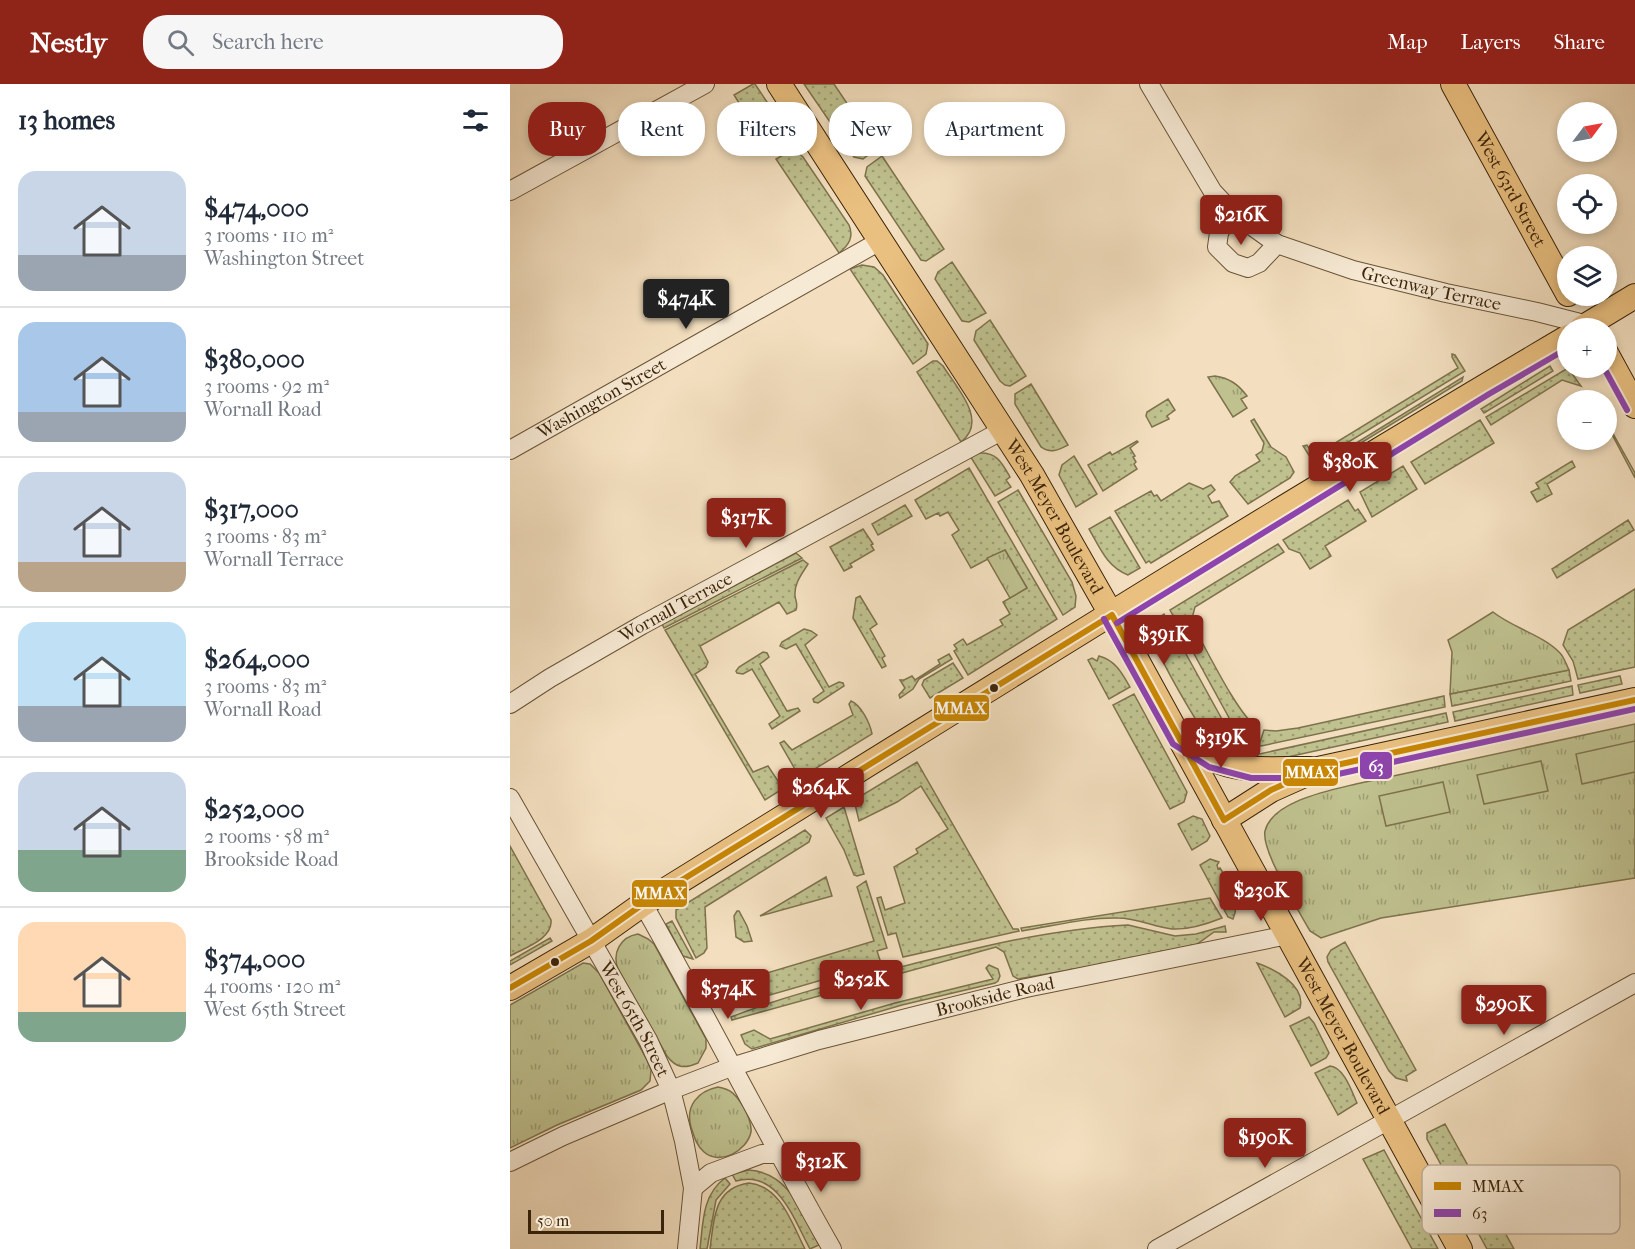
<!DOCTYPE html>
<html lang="en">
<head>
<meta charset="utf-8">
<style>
  :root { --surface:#fff; --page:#f6f6f7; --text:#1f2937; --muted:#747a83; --line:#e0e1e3; --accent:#8f2418 }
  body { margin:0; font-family:"IM FELL French Canon",serif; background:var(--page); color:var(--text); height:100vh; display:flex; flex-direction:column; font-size:22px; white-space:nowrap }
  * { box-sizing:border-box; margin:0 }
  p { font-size:20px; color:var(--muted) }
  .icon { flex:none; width:33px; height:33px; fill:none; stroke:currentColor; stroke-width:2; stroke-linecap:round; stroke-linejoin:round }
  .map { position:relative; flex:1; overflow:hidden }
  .drawer { display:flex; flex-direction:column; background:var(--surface); width:510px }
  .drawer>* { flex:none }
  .banner { position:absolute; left:18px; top:18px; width:570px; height:54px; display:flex; gap:12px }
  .needle { width:39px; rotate:58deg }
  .fabs { position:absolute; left:1047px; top:18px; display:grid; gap:12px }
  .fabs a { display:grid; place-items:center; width:60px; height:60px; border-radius:50%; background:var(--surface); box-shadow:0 3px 9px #0003; font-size:30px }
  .scale { position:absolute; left:18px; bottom:15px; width:136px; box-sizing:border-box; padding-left:6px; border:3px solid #3c2409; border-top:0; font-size:16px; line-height:21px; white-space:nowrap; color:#3c2409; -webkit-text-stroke:4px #f7ead5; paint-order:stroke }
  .price { position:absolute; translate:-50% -51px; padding:0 14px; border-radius:6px; background:var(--accent); color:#fff; font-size:20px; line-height:39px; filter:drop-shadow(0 2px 3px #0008) }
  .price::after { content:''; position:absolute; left:50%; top:36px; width:18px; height:14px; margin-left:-9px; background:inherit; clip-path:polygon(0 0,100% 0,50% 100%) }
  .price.on { background:#222; color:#fff }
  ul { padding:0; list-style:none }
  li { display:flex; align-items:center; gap:18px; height:150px; padding:0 18px }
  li+li { border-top:2px solid var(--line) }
  li span { display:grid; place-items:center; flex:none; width:168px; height:120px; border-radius:18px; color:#555 }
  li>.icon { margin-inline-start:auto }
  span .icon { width:72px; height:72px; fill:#fffc; stroke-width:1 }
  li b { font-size:26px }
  h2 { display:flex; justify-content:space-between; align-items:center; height:72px; padding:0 18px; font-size:26px }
  .pill { padding:0 21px; border-radius:24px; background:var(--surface); box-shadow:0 3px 9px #0003; font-size:21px; line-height:54px }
  .pill.on { background:var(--accent); color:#fff }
  header { display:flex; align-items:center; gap:36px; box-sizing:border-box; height:84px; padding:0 30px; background:var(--accent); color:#fff }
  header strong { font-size:28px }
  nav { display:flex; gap:33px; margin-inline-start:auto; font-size:21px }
  .search { width:420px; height:54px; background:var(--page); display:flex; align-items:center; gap:15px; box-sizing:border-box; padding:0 21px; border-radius:24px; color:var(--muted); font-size:22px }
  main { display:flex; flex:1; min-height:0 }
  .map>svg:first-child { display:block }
  .grass { fill:url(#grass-dots); stroke:#7e724c; stroke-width:1.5 }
  .park { fill:url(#park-tufts); stroke:#7e724c; stroke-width:1.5 }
  .garden { fill:#bfc18f; stroke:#7e724c; stroke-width:1.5 }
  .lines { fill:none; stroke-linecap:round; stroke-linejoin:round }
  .minor-casing { stroke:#6a5336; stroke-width:20 }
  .major-casing { stroke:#3c2409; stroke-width:26 }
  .minor { stroke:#f7ead5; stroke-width:18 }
  .major { stroke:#eac080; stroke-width:24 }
  .bus-1-casing { stroke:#f7ead5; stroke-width:10 }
  .bus-2-casing { stroke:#f7ead5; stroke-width:10 }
  .bus-1 { stroke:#c88602; stroke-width:6 }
  .bus-2 { stroke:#8e44ad; stroke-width:6 }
  .bus-dot { fill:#3c2409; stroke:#f7ead5; stroke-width:2 }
  .labels { text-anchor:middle; stroke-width:4.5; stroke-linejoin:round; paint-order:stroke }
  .street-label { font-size:18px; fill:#3c2409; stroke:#f7ead5 }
  .key { fill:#f7ead5; stroke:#bfaf98; stroke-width:1.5 }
  .key-label { font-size:16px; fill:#3c2409 }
  .line-badge { stroke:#f7ead5; stroke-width:2 }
  .badge-label { font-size:16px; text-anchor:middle; font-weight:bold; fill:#fff }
</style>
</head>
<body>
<header>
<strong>Nestly</strong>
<div class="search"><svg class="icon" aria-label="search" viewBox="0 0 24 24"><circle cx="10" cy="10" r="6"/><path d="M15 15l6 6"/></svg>Search here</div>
<nav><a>Map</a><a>Layers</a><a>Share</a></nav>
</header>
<main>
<section class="drawer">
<h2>13 homes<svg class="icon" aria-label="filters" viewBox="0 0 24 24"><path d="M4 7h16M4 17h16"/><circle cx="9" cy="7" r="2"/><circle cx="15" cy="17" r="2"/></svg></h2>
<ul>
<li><span style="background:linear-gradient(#c9d6e8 70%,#9aa5b1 0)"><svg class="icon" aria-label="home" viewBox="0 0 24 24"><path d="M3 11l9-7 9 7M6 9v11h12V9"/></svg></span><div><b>$474,000</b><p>3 rooms · 110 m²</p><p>Washington Street</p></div></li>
<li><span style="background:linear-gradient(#a9c7e8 75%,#9aa5b1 0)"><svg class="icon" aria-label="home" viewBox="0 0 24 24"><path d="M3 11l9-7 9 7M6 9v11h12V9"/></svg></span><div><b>$380,000</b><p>3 rooms · 92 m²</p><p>Wornall Road</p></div></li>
<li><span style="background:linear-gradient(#c9d6e8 75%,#b9a48a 0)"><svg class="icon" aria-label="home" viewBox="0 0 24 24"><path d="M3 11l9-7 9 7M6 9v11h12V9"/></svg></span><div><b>$317,000</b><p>3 rooms · 83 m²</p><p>Wornall Terrace</p></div></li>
<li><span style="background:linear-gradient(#bfe0f5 70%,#9aa5b1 0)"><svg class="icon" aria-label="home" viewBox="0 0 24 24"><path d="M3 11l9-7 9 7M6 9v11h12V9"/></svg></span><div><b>$264,000</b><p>3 rooms · 83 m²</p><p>Wornall Road</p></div></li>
<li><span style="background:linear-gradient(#c9d6e8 65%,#7fa58c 0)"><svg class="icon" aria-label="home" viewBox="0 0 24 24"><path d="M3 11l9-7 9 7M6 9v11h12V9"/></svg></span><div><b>$252,000</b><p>2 rooms · 58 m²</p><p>Brookside Road</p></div></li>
<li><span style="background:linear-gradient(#ffd9b3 75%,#7fa58c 0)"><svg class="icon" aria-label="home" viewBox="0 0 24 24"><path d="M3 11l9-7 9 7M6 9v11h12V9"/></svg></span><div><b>$374,000</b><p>4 rooms · 120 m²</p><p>West 65th Street</p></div></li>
</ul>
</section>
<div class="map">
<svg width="1125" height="1165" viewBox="0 0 1125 1165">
  <defs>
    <pattern id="grass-dots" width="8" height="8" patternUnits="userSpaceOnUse" patternTransform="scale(1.5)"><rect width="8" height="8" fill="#bfc18f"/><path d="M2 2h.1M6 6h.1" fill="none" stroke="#9c9d73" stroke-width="1.8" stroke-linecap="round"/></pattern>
    <pattern id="park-tufts" width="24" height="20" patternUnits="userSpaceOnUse" patternTransform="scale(1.5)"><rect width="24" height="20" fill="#bfc18f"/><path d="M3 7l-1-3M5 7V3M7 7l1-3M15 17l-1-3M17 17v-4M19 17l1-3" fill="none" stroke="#9c9d73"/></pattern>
  </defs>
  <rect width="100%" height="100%" fill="#f3dfbf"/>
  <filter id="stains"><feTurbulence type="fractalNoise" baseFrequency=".00333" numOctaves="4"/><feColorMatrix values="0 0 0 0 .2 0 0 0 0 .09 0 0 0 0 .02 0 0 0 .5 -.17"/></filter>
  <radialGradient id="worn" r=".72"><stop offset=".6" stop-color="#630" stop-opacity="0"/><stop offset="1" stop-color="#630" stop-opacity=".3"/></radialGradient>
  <!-- grass -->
  <path class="grass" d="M243 0H245L277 48 275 58 260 68 224 11Z
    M294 0H324L367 64 353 75 344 73Z
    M284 65 293 73 339 141C344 153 339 161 329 169L266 75Z
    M372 72 434 165 416 177 411 176 355 92 357 83Z
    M442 178 476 229 459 238 452 237 425 195 428 188Z
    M352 181 364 183 373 191 418 260 416 270 403 280 340 185Z
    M480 236 516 292 500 302 495 301 490 297 464 256 466 247Z
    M942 270 945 271 955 287 804 379 793 362 797 361 804 372 948 284 942 273Z
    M423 277H427L433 282C446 303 479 337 451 358L407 288Z
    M1040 282 1043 287 974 329 971 325Z
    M1058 284 1071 302 1052 296 981 341 976 333Z
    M953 293 952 297 815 381 809 382Z
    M521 300 558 361C548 366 541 370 531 363L505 320V310Z
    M658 315 665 326 657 332 659 335 642 343 636 332 637 328Z
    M744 335 761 363 776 373 784 388 780 394 738 420 720 398 725 392 750 377 746 371 752 367 754 359 741 337Z
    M970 336 984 359 915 400 901 378Z
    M1096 337 1125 389V394L1097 341Z
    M627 357 628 358 620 364 625 372 623 373 626 378 624 380 627 385 593 407 578 381 600 368 602 371Z
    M469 369C487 368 492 379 500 393L496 396 501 403 485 412 460 372Z
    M564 372 587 410 566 423 549 391 552 381Z
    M1062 377 1065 383 1037 400 1042 410 1027 418 1021 408 1029 404 1026 399Z
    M893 382 907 405 862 433 850 408Z
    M459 384 547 535 458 591 444 567 447 565 444 561 453 555 457 561 493 541 490 536 500 530 493 518 517 504 495 466 461 484 442 451 449 446 438 428 430 432 428 429 416 435 405 416Z
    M679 399 693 405 701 401 705 406 698 412 702 419 709 417 718 432 641 479 639 477 636 479 605 427 641 407 644 412 647 411 651 417Z
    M508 406 562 498 566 512 565 523 553 531 488 418Z
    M838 416 845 427 848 425 856 437 815 462 821 472 800 485 790 469 779 465 773 456Z
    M395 421 402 432 368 451 362 440Z
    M600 433 630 484 618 491C597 483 590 464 579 445Z
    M1118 436 1124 446 1047 494 1042 485Z
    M353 445 363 460 361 461 364 466 340 480 342 483 334 487 320 463Z
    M768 460 774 468 685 523 681 538C695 562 728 632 748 644L741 662 734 661 660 526Z
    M286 469 292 474 154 544 152 540Z
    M293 476 298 480C292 490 284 499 285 512 286 518 288 520 286 526L277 530 269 518 190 562 198 578 196 583 185 590 243 688 258 682 270 700 271 706 255 716 155 546Z
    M1125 505V583L1068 595 1063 577 1053 561 1058 546Z
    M350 512 367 540 360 545 375 572 372 574 376 582 372 584 343 534 346 514Z
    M654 530 730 668V676C716 668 704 662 694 649 683 631 639 561 641 543 642 536 648 534 654 530Z
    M294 545 301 547 307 551 295 561 319 603 329 598 333 599 334 602 308 619 304 618 303 615 314 607 286 560 276 565 270 562 272 558Z
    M253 568 257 569 259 573 250 580 277 627 288 624 290 627 262 645 259 640 270 632 242 585 233 590 227 589 226 587 229 583Z
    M439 570 442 575 409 595 403 605 390 614 389 611 395 604 390 596H394L402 592 405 596 430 580 428 576Z
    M589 572C605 576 612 589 620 603L599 615 578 576 582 574 587 577Z
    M443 579 453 594 420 614 412 601 414 596Z
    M1059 586 1061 597 942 622 940 610Z
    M1110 592 1112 600 1070 609 1068 601Z
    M1062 602 1063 611 945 637 943 628Z
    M624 610 677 708 674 718 660 725 603 621Z
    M934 612 935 623 751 662 749 661 754 646 766 647 788 644Z
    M341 617C351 621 360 639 362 650L290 694 270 659 274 657 282 666 343 631 339 620Z
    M936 629 938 638 773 674 740 677V672Z
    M407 678 503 845H508L509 847 393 873 386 849 378 851 367 814 371 813 375 826 395 819 384 783 408 769 406 765 438 745 411 702 387 718 349 737 344 716Z
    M334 723 354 790 347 792 344 791 334 766 316 734Z
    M683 732 692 735 700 752 697 757 682 766 668 740Z
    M295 746 301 752 299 758 195 823 197 864 194 869 186 874 166 834V826Z
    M0 762 41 836C43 855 14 864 0 872Z
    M700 775 709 778 707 781 708 785 710 784C720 799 731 818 723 835L718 833 690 781Z
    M316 793 322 812 250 832Z
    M356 797 377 864 367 867 371 879 215 924 198 893 202 890 207 893 210 903 364 857 347 803Z
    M700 814 712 834C697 840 678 846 662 845 644 843 627 834 608 834 577 833 544 842 512 847L511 844Z
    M227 827H229L237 842 242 857 234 858 226 853 224 832Z
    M162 837 183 875 173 872 156 840Z
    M618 841 665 852 686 850 715 842 716 848H704L683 863 662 868 508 895 503 892 494 868 486 863 222 936 221 933C272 913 326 899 379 886 457 866 537 845 618 841Z
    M40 854 42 857 0 881V877Z
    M835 858 906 986 896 992 897 997 886 994 879 987 818 878 817 873 821 866Z
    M747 879C764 885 796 901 790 924L775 933Z
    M479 881 488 885 490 892 488 897 485 899 392 921 242 965 235 960 231 951 244 946 260 955 385 919 483 895 476 884Z
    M799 933 804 939 819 969 816 974 801 982 780 942Z
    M820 982C834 983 842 1008 847 1019L828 1031 805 989Z
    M935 1040 1004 1165H977L917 1055V1049Z
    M874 1066 928 1165H902L853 1075Z
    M239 1086C280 1089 292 1129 309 1161L300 1165C284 1136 268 1085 226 1097L222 1090Z
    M215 1094 220 1100 206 1116 197 1165H190C193 1139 192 1111 215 1094Z
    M239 1099C271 1102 282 1140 295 1165H200C204 1136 203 1104 239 1099Z"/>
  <!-- park -->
  <path class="park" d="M705 292C719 294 728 300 737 312L731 315 737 324 723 333 698 293Z
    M495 466 517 504 500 514 477 474Z
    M983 528C1003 544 1033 551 1050 569 1054 573 1056 580 1059 586L940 610 942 568 938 556Z
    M1125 640V794L871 834 811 854 800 847C789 827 751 767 755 747 762 717 821 706 846 700Z
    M128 850 138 855 144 860 196 955V964L188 979C174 985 166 984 157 972L108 885C102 869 110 853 128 850Z
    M73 879 80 880 89 889 137 976 141 986 140 997 131 1006 47 1041 0 1064V921Z
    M208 1003C221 1005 226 1011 233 1022 237 1028 242 1041 241 1048 237 1067 210 1082 194 1068 186 1061 184 1052 181 1043 175 1022 188 1007 208 1003Z"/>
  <!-- garden -->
  <path class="garden" d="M1125 657V688L1072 700 1066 670Z
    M1031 677 1038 707 974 720 967 691Z
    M933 698 940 728 876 742 869 712Z"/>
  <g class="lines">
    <defs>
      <g id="minor">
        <path id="s1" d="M639 0 703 108 721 127 767 160 843 186 936 209 1027 228 1078 241"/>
        <path d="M0 107 195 0"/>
        <path d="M721 127 709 149 707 163 723 179 738 184 749 179 767 160"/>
        <path id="s2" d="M0 366 370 157"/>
        <path id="s3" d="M0 620 40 594 132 541 493 346"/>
        <path id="s4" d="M0 714 138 956 161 1006 174 1057 183 1104 177 1165"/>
        <path d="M133 820C198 934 257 1051 322 1165"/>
        <path id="s5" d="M0 1078 53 1052 161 1006 221 983 309 956 516 904 778 851"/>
        <path d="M183 1104 201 1089 252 1070H268"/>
        <path d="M647 1165 1125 899"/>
      </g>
      <g id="major">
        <path id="s6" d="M269 0 522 391 613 551 950 1165"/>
        <path id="s7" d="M943 0 1058 210"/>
        <path d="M1072 244 1125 212"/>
        <path d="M1096 269 1125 322"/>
        <path d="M673 657C683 662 692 669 701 674 731 690 768 684 800 685"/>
        <path d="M714 736 761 706 808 685 1125 616"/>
        <path d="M0 904 81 857 133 820C440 630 746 437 1058 253"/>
      </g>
    </defs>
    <!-- minor casing -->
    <use href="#minor" class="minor-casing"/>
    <!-- major casing -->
    <use href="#major" class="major-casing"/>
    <!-- minor -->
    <use href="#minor" class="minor"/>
    <!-- major -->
    <use href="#major" class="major"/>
    <defs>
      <path id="bus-1" d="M602 531 714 736 761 706 808 685 1125 616
        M0 904 81 857 133 820 602 531"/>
      <path id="bus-2" d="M1094 284 1117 326
        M594 535 663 660 699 683 741 694H810L1125 625
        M607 539 979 310 1058 264"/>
    </defs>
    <!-- bus-1 casing -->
    <use href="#bus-1" class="bus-1-casing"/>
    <!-- bus-2 casing -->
    <use href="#bus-2" class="bus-2-casing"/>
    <!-- bus-1 -->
    <use href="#bus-1" class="bus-1"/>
    <!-- bus-2 -->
    <use href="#bus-2" class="bus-2"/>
  </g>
  <!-- markers -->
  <g class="bus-dot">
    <circle cx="484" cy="604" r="5"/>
    <circle cx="45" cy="878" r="5"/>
  </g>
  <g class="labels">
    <!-- street labels -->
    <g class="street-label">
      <text dy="6" stroke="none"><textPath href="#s7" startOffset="120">West 63rd Street</textPath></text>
      <text dy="6" stroke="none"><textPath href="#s1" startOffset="369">Greenway Terrace</textPath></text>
      <text dy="6" stroke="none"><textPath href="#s2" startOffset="105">Washington Street</textPath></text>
      <text dy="6" stroke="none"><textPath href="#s6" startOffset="513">West Meyer Boulevard</textPath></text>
      <text dy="6" stroke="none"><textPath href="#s3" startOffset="192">Wornall Terrace</textPath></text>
      <text dy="6" stroke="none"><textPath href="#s5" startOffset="514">Brookside Road</textPath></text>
      <text dy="6" stroke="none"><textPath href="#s4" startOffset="254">West 65th Street</textPath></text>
      <text dy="6" stroke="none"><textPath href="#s6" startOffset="1107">West Meyer Boulevard</textPath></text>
    </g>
  </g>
  <!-- legend -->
  <rect x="912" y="1081" width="198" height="69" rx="9" class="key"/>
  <rect x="924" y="1098" width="27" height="8" fill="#c88602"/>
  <rect x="924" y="1125" width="27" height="8" fill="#8e44ad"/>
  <g class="key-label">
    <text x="962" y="1108">MMAX</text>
    <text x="962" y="1135">63</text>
  </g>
  <g class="line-badge">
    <rect x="423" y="610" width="57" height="28" rx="6" fill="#c88602"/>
    <rect x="849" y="667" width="34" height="29" rx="6" fill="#8e44ad"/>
    <rect x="772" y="674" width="57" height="29" rx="6" fill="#c88602"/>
    <rect x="121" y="795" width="57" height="29" rx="6" fill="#c88602"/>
  </g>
  <g class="badge-label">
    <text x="451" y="630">MMAX</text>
    <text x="866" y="688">63</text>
    <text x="801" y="694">MMAX</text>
    <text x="150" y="815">MMAX</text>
  </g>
  <rect width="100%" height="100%" filter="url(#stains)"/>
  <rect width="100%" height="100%" fill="url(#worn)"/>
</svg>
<div class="fabs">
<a><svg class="needle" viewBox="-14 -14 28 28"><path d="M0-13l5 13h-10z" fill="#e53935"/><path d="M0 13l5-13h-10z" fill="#747a83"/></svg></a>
<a><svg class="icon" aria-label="locate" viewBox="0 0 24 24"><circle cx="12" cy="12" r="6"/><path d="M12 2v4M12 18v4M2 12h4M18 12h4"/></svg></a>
<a><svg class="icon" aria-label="layers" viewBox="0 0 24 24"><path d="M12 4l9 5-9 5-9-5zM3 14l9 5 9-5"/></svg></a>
<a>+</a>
<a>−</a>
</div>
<div class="scale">50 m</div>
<b class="price" style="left:731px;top:162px">$216K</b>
<b class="price on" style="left:176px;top:246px">$474K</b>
<b class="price" style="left:840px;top:409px">$380K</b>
<b class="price" style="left:236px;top:465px">$317K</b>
<b class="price" style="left:654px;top:582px">$391K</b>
<b class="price" style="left:711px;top:685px">$319K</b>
<b class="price" style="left:311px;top:735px">$264K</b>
<b class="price" style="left:751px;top:838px">$230K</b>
<b class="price" style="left:351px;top:927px">$252K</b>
<b class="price" style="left:218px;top:936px">$374K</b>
<b class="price" style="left:994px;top:952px">$290K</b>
<b class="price" style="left:755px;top:1085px">$190K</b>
<b class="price" style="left:311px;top:1109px">$312K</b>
<div class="banner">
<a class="pill on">Buy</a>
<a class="pill">Rent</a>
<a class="pill">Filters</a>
<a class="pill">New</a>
<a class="pill">Apartment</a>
</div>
</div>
</main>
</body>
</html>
